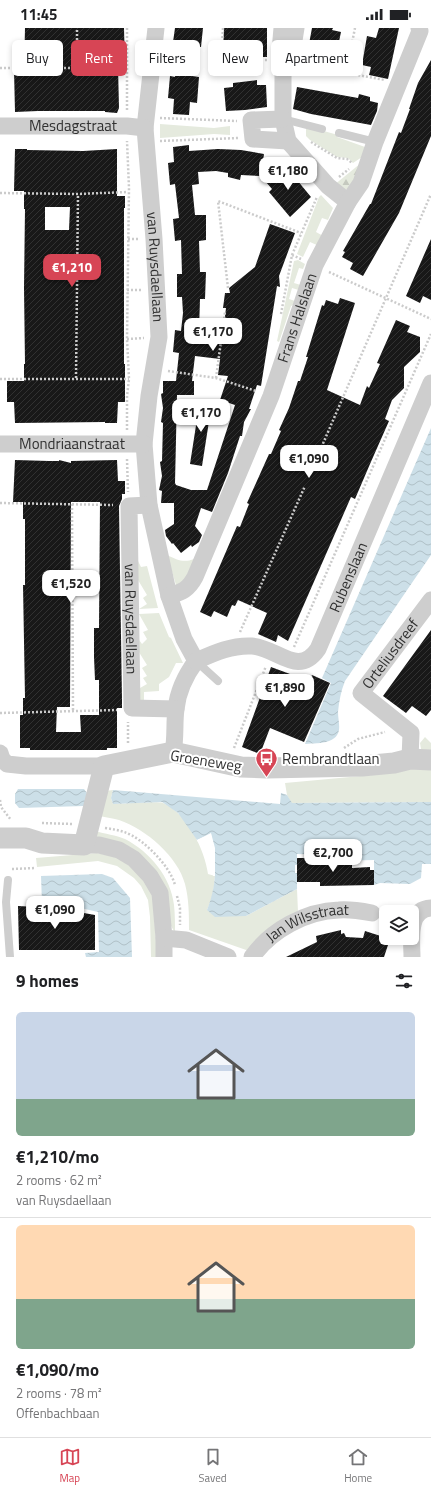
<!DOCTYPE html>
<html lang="en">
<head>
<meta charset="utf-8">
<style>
  :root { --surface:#fff; --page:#f2f2f2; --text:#202124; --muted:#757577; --line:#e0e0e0; --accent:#d74555 }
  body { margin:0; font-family:"Titillium Web",sans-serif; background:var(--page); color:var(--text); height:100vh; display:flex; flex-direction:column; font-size:15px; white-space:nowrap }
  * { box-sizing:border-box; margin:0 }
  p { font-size:13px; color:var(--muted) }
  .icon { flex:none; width:22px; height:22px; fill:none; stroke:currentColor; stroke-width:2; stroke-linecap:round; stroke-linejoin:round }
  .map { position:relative; height:929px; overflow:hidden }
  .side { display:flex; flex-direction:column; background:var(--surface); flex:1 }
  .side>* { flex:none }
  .hud { position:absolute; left:12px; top:12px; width:407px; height:36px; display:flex; gap:8px }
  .fabs { position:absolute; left:379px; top:877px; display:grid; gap:8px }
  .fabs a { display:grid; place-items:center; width:40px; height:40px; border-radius:6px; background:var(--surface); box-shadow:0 2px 6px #0003; font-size:20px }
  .price { position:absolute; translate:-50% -34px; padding:0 9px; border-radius:8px; background:#fff; color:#222; font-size:13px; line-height:26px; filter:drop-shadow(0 1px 2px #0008) }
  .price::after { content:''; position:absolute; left:50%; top:24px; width:12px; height:9px; margin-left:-6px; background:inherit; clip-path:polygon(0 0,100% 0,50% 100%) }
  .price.current { background:var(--accent); color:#fff }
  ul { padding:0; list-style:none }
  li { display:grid; align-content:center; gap:8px; height:212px; padding:0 16px }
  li+li { border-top:1px solid var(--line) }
  li span { display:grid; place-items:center; height:124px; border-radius:6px; color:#555 }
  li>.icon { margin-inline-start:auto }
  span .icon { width:72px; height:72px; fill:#fffc; stroke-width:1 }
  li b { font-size:17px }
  h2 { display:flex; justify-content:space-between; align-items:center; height:48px; padding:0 16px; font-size:17px }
  .pill { padding:0 14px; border-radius:6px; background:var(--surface); box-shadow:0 2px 6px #0003; font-size:14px; line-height:36px }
  .pill.current { background:var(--accent); color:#fff }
  .status { display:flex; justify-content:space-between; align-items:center; height:28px; padding:0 20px; background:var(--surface); direction:ltr }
  .status svg { height:11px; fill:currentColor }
  .tabs { display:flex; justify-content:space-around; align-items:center; height:56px; border-top:1px solid var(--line); background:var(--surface); font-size:11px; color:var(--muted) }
  .tabs a { display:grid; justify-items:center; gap:2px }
  .tabs .current { color:var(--accent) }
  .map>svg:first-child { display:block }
  .green { fill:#e5eade }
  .forest { fill:url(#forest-firs) }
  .water { fill:url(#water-waves) }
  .pier { fill:#fff }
  .building { fill:url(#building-hatch); fill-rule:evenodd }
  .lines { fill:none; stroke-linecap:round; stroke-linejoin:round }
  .path { stroke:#cbcbcb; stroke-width:2.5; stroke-dasharray:2 2; stroke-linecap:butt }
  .service { stroke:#cecece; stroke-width:8 }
  .minor { stroke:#cecece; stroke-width:17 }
  .tertiary { stroke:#cecece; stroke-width:21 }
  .labels { text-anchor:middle; stroke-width:4; stroke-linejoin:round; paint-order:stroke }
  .street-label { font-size:15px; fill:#313131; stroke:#fff }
  .poi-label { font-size:15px; fill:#313131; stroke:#fff; text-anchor:start }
</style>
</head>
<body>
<div class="status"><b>11:45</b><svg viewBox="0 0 49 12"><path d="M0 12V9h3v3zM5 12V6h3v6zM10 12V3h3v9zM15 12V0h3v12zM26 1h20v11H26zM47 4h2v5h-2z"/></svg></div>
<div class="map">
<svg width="431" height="929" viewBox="0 0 431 929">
  <defs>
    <pattern id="forest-firs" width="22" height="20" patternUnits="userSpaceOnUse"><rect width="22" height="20" fill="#e5eade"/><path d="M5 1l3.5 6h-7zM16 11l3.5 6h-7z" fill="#c5c9bf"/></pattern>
    <pattern id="water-waves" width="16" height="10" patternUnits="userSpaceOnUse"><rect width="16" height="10" fill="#ccdfe8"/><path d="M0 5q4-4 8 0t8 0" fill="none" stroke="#b0c0c7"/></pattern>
    <pattern id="building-hatch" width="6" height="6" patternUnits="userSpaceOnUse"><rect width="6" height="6" fill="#181818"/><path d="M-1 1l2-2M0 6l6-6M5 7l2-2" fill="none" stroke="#313131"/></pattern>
  </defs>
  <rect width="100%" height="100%" fill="#fff"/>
  <!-- green -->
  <path class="green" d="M160 96 214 100 230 98V107L214 106 160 110Z
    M306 98 338 107 337 109 365 119 362 129 353 135 348 130 337 129 310 112 306 108Z
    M321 167 333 180 328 192 322 190 316 204 325 209 319 218 310 214 303 229 297 226 319 169Z
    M298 232 305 236 303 241 299 240 294 255 304 258 302 263 292 260 289 271 298 274 291 278 279 314 277 313 294 233Z
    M167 527C177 532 184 535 194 531L184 555 176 557Z
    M137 531 141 539 147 538 158 580 139 581 147 576 143 570 147 567 138 552Z
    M159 585 169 609 171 610 183 635H176L169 649 159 656V663L144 664V677L138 675 140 660 147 656 143 650 147 648 142 640 147 637 137 621V609L142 616 147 611 143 604 148 602 139 586Z
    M425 709 431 715V724H426L421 721 420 715Z
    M431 739V774L291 775 287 767 285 755 372 747 411 740Z
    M113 762 111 770 113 776C122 776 157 773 163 775 187 785 205 822 208 846L215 848 213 867 207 882 246 888 297 861 298 884 249 923 189 902C189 887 189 871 185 856 178 829 146 801 119 792 112 790 105 789 98 788L106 763Z
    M95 803C105 806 116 807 125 811 150 824 171 849 174 877 175 886 175 896 175 905L170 896 163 856 94 812Z
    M97 825 116 829 133 840 146 855 153 869 157 929H151L150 889 148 872 141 858 134 850 117 838 98 833 37 839 36 830Z"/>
  <!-- forest -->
  <path class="forest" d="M366 131 349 161H341L334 157Z"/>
  <!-- water -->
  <path class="water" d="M431 400V527L345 653C341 663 339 673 338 684 338 695 344 707 329 713 321 716 313 715 305 716L331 655 322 650Z
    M18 761H84L87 765 84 778 19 780 15 775V766Z
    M113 762 280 776 281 765 287 767 292 775 431 774V836H422L421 850 410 856 380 855 374 857V832L334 833 333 827 297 826V837H295V845H297V861L246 888 215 889 207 882C218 854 216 835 211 806L197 812 178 785 162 774 113 776 111 770Z
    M102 846 113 850 130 870 132 929H86L85 925 99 924 98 884 76 879 42 875 41 848Z"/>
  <!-- pier -->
  <path class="pier" d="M211 805 215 820V848H213V820L210 808 198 814 197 812Z"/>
  <!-- building -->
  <path class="building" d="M25 0H124L125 38H118L119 80 117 85 105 84V83H38L15 84 14 42H24Z
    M175 0H203L201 19 194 18 192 48 199 49 197 75 190 74 189 87 173 86 174 71 168 70 170 48 175 49 179 14H173Z
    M224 0H267V29H241V25L223 24Z
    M312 0H333L332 2 341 4 335 33 326 31V33L306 32Z
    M379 0H399L388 51 369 47 371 39 362 37 367 8 376 10Z
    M431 32V108L399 185 363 248 350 241 353 235 342 229 345 224 343 223 370 176H371L399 104 401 105 410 81H409L418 55Z
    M257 52V57H266L267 79 245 82 226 83 224 60 233 59V55Z
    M297 59 358 70 359 66 370 69V73L378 75 377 83 371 97 311 86 293 81Z
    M189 117V123L218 121 241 122 264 126 261 148 241 147 240 152 228 149V145L216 143 198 144 199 156 192 157 195 187H206V212L199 213 200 244H206L205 271H200L199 302 223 305 226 280H223L225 265H230L229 260 255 239 270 196 295 205 279 248 280 259 277 258 261 358 257 357 249 381H251L244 394 242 408H240L228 445 212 484 201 480 195 498 202 507 199 514 192 519 191 517 181 525 173 515 172 516 166 508 165 502 174 496V475H161L162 463 159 462 162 448 160 434 162 433 163 395 161 394 163 380 161 366 163 365V353H176L179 325 173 324 175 302 181 303 183 285 182 269H177V246H182L181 212 175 213 173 191 179 190 175 156 170 157 168 135 174 134 173 119ZM195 328 220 331 218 347 228 348 220 372 235 377 207 462H191L176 457 175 455 177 367H194V353H192Z
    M15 121H27V122L83 123 117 121V168H125V180H124V336H125V374H118L117 395H105V394L15 395 14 374H7V353H24V336H25L24 260 25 181H24V163H14ZM45 179H70L69 202H45Z
    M283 138 297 152 311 169 290 189 269 164 272 161 266 154Z
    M431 211V272L423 268 420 275 406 268Z
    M340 270 355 275 327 362 360 377 367 358 369 360 380 336 377 335 396 292 410 298 407 304 420 309V324L404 339V360L392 372 385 391 389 393 370 436 355 471 351 469 288 613 278 607 276 614 258 606 267 585 238 572 235 578 232 577 227 589 214 583 211 589 200 584 237 498 240 499 249 476 247 475 269 426H271L281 403 279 402 289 380 298 353H300L308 329H306L322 277 324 278 326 272 338 276Z
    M200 372 212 374 202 438 190 436Z
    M15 432 49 433H59V432L71 435V433L117 432 118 453H125V466H122V471L119 478 122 672V680H117V720H107V722H30V720H20V687H23V670H25L23 557H25V491H23V474H13ZM71 474H100L99 600H94V629L95 652H99V687H80L81 704H56L57 679H70Z
    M431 602V682L426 688 412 678 406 685 383 668Z
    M271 639 309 653 312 647 330 655 304 714 270 700 260 726 242 719Z
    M297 830H320V833H352V840L370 839V842H374V857L320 858V854H297Z
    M18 878 56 880 95 887V922H19Z
    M341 902V906L344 905 346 909 363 910 365 903 390 911 384 929H286L317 914 316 908Z"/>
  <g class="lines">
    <!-- path -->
    <path class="path" d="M223 0 221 32H267
      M303 37 385 52
      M0 40H127
      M77 40V0
      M346 45 355 0
      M127 82V0
      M160 90 237 93
      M160 113 239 110
      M311 114 337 130 347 131 352 135
      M339 149 349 141
      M0 165 78 166 128 164
      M128 211H140
      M292 227 301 231
      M329 244 431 291
      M228 260 218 173 301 205
      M127 262H142
      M281 286 292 227 317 169
      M127 311 144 310
      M168 343 216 350 256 363
      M76 350 78 166
      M216 350 225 284
      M0 351H129
      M127 402V368L129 351 127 311 129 160 127 113
      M127 431 128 464
      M315 434 431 166
      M0 475 113 477
      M72 476 73 683
      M240 604 305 458
      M294 619 431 306
      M0 685 117 682
      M128 715V694
      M234 720 266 638
      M344 720 358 711 385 704
      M0 772 1 779 11 792
      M42 795 73 796
      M105 800C112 801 118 802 124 804 143 810 170 838 175 857
      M12 841 36 840
      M177 868 180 880V897"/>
    <!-- service -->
    <path class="service" d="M283 91 322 101
      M339 105 375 114
      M196 633 218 653
      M8 852 6 874 10 929"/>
    <!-- minor -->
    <g class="minor">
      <path id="s1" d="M156 0 145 100 154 211 159 309 149 368 144 416 149 477 169 568 184 611 196 633C185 648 178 662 176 681 174 695 176 710 173 724"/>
      <path d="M282 0 280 23 283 41V91L288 113 328 158 348 174"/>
      <path d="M283 41 292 25 296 0"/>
      <path d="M283 91 251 92 253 111 288 113"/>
      <path id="s2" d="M0 98H127L145 100"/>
      <path id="s3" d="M0 416H144"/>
      <path id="s4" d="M149 477 129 478 132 680 176 681"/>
      <path id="s5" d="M169 568C182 564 188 562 195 549L271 368 315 237 348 174 361 155 375 114 420 3 419 0"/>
      <path id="s6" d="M196 633C214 625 231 617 252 618 278 620 298 650 318 621L431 355"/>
      <path d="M0 725 2 731 7 736 26 738H104"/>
      <path id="s7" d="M410 731 411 705 361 665 431 572"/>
      <path d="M84 817H99L119 822 134 831 150 848 160 865 164 910V929"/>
      <path d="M164 910 186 912 228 929"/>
      <path id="s8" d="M252 929C271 902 306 883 339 882 350 881 361 883 372 885"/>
      <path d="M412 929C412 913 407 881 431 880"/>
    </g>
    <!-- tertiary -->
    <path class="tertiary" d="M0 810H26L42 815 84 817 104 738 173 724 241 739 267 740 362 738 394 735 410 731 431 732"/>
  </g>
  <!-- icons -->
  <defs>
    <symbol id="bus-pin" viewBox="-11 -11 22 30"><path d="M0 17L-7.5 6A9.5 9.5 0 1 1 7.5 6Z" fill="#d74555" stroke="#fff"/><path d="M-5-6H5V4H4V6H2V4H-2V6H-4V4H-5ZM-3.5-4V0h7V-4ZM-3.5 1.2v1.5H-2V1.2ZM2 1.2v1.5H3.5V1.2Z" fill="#fff"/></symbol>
  </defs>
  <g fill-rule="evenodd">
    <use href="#bus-pin" x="254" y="718" width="25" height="34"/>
  </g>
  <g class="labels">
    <!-- street labels -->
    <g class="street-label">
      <text dy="5" stroke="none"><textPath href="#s2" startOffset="73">Mesdagstraat</textPath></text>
      <text dy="5" stroke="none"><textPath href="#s1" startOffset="240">van Ruysdaellaan</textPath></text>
      <text dy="5" stroke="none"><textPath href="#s5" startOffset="312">Frans Halslaan</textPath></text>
      <text dy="5" stroke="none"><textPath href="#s3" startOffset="72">Mondriaanstraat</textPath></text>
      <text dy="5" stroke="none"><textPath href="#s6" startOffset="210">Rubenslaan</textPath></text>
      <text dy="5" stroke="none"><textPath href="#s4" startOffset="133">van Ruysdaellaan</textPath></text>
      <text dy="5" stroke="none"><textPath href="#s7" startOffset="139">Orteliusdreef</textPath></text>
      <text transform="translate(206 733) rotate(9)" y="5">Groeneweg</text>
      <text dy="5" stroke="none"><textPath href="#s8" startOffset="68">Jan Wilsstraat</textPath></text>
    </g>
    <!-- poi labels -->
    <g class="poi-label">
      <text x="282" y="736">Rembrandtlaan</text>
    </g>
  </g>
</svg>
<div class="fabs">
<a><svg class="icon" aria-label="layers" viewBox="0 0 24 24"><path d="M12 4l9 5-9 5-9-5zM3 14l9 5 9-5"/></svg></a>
</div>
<b class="price" style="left:288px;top:163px">€1,180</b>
<b class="price current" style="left:72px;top:260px">€1,210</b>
<b class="price" style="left:213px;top:324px">€1,170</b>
<b class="price" style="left:201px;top:405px">€1,170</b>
<b class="price" style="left:309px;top:451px">€1,090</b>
<b class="price" style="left:71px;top:576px">€1,520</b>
<b class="price" style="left:285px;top:680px">€1,890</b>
<b class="price" style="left:333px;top:845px">€2,700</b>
<b class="price" style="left:55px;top:902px">€1,090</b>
<div class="hud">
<a class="pill">Buy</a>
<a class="pill current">Rent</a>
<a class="pill">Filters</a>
<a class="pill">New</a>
<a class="pill">Apartment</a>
</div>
</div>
<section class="side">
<h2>9 homes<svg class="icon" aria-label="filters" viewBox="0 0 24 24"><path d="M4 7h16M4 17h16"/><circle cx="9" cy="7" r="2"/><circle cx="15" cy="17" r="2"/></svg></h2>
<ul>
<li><span style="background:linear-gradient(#c9d6e8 70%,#7fa58c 0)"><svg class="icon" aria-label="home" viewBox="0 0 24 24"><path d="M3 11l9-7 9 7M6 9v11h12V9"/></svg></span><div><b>€1,210/mo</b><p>2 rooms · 62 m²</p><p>van Ruysdaellaan</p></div></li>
<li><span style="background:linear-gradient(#ffd9b3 60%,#7fa58c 0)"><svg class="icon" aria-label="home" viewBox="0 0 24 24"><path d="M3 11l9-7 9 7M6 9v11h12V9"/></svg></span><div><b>€1,090/mo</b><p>2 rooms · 78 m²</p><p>Offenbachbaan</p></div></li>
</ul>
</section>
<nav class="tabs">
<a class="current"><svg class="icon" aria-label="map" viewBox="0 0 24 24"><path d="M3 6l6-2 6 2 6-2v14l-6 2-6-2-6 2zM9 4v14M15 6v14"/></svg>Map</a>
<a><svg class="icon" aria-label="saved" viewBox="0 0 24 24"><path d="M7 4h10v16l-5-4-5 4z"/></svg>Saved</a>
<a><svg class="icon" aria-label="home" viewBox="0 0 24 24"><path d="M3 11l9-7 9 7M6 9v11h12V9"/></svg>Home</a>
</nav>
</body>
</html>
